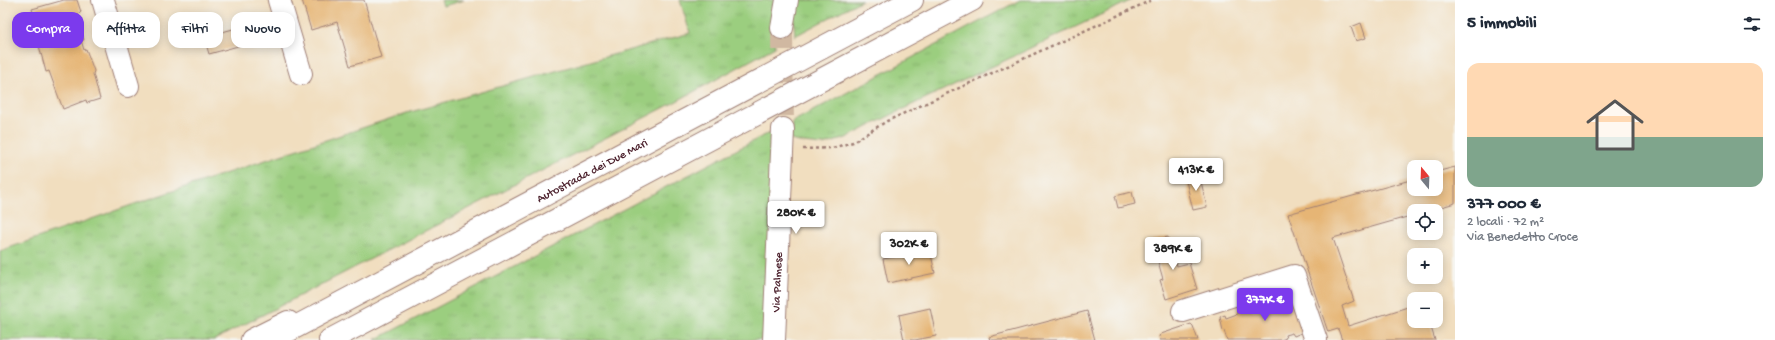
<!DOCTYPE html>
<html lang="it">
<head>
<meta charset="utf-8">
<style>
  :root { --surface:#fff; --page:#f2f2f3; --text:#1f2937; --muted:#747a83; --line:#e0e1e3; --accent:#7c3aed }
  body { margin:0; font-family:"Gochi Hand",sans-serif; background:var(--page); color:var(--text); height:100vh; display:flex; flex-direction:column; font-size:15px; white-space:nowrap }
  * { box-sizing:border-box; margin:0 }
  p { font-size:13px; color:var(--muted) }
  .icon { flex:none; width:22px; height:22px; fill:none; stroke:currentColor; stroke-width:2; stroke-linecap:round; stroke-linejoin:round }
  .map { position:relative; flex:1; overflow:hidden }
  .sheet { display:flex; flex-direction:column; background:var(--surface); width:320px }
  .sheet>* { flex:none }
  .banner { position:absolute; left:12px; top:12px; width:380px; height:36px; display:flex; gap:8px }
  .needle { width:26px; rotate:341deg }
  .tools { position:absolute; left:1407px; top:160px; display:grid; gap:8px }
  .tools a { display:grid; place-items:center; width:36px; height:36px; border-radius:8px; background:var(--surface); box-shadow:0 2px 10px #0003; font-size:20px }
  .price { position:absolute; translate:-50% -34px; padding:0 9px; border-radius:4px; background:#fff; color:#222; font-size:13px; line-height:26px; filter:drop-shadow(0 1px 2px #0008) }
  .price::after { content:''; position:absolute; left:50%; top:24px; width:12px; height:9px; margin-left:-6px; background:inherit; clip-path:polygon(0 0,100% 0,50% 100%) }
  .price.on { background:var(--accent); color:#fff }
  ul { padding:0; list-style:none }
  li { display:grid; align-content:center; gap:8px; height:212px; padding:0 12px }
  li+li { border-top:1px solid var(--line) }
  li span { display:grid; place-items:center; height:124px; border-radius:12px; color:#555 }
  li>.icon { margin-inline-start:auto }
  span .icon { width:72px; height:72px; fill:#fffc; stroke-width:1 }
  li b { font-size:17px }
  h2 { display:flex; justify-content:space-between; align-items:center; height:48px; padding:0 12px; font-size:17px }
  .pill { padding:0 14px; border-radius:12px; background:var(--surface); box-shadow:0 2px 10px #0003; font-size:14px; line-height:36px }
  .pill.on { background:var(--accent); color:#fff }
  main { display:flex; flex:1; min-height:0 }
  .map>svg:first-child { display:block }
  .grass { fill:url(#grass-tufts); stroke:#727655 }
  .pitch { fill:#9bce7f; stroke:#727655 }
  .building { fill:#e6b574 }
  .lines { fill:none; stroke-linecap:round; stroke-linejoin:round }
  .minor-tunnel { stroke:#d0b8a1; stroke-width:22; stroke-dasharray:22 11; stroke-linecap:butt }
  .minor-casing { stroke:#9e7e75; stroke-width:24 }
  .highway-casing { stroke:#9e7e75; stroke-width:24 }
  .path { stroke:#9e7e75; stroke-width:2.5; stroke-dasharray:3 3; stroke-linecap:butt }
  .minor { stroke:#fff; stroke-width:22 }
  .highway { stroke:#fff; stroke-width:22 }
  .labels { text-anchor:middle; stroke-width:3; stroke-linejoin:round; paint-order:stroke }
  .street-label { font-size:12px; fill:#4a1f2b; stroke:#f6f6f2 }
</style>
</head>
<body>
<main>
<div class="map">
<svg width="1455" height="340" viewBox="0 0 1455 340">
  <defs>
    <pattern id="grass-tufts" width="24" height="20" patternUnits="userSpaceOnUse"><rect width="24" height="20" fill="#9bce7f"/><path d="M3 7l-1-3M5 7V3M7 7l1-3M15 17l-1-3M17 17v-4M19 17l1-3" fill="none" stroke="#87b06e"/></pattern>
  </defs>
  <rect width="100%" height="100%" fill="#f6f6f2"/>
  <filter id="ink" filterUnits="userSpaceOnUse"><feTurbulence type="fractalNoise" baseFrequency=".025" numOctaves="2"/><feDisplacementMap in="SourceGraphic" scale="8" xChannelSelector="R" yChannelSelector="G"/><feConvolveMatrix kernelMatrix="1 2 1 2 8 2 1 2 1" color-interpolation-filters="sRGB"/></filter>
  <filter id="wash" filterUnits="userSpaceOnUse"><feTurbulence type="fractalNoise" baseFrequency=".012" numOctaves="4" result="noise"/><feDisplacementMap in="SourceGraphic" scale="16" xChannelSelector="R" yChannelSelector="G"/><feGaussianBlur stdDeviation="0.9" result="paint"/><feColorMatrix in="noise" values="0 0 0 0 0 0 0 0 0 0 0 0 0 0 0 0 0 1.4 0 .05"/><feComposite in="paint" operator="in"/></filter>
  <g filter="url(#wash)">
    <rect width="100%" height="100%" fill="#f1debf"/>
    <!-- grass -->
    <path class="grass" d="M680 0H776L772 11 775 47 675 102 214 340H0V251L149 199 407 113 690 33Z
      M796 0H862L795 36 793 13Z
      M1020 0H1132L899 111 846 138 823 145 804 143 791 140 792 122Z
      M774 131 767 340H375L759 138Z"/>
    <!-- pitch -->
    <path class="pitch" d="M441 0H464L443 6Z"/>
    <g id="blocks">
      <!-- building -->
      <path class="building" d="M64 0H77L81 12 77 16 84 40H81L84 50 86 49 94 71 93 74 100 99 87 103 86 100 63 109 49 71 46 72 38 42 41 41 32 9Z
        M302 0H364L381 57 350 66 337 22 311 30Z
        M1361 23 1366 38 1356 41 1351 27Z
        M244 26 249 43 209 54 204 37Z
        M1455 167V203L1428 211H1414V215L1333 238 1354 301 1342 306 1348 326 1414 305V321H1429L1435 340H1342L1338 329 1328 332 1288 214 1414 179V189H1436V172Z
        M1199 173 1207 207 1193 210 1185 177Z
        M1132 192 1135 204 1118 208 1115 196Z
        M1168 237 1177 266 1189 263 1197 289 1166 299 1160 280 1163 279 1155 251H1153L1151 241Z
        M930 250 935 273 888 283 883 259Z
        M1293 294 1306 331 1294 336 1292 333 1285 335 1286 338 1281 340H1227L1224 330 1223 331 1220 317 1225 315 1226 318 1237 314V311L1251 306 1253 310 1263 307 1262 303 1276 298 1277 302 1288 298 1287 295Z
        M930 308 936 336 915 340H904L899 315Z
        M1087 311 1095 340H990L989 337Z
        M1191 324 1193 326 1198 340H1160L1159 336 1161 334Z"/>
    </g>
  </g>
  <g filter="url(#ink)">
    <use href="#blocks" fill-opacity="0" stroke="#9e7e75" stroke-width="1"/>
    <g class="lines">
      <!-- minor-tunnel -->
      <path class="minor-tunnel" d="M782 28 783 129"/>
      <defs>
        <g id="minor">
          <path d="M103 0 128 86"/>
          <path d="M279 0 301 74"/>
          <path d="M782 28 787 0"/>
          <path d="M1183 311 1294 276 1316 340"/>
          <path d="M252 340 288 322"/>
          <path id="s1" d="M774 340 783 129"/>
        </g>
        <g id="highway">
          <path id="s2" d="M271 340 912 0"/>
          <path d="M330 340 972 0"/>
        </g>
      </defs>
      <!-- minor casing -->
      <use href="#minor" class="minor-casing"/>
      <!-- highway casing -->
      <use href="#highway" class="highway-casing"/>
      <!-- path -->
      <path class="path" d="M803 149 832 148 853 142 887 121 1152 0"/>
      <!-- minor -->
      <use href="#minor" class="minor"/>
      <!-- highway -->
      <use href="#highway" class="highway"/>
    </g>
  </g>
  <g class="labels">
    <!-- street labels -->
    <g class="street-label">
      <text dy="4" stroke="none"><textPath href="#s2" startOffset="363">Autostrada dei Due Mari</textPath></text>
      <text dy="4" stroke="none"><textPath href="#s1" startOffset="58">Via Palmese</textPath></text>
    </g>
  </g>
</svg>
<div class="tools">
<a><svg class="needle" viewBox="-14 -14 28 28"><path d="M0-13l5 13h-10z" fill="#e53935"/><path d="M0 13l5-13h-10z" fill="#747a83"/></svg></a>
<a><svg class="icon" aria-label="locate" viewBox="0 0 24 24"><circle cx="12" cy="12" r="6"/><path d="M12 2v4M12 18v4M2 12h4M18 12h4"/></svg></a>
<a>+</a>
<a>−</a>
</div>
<b class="price" style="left:1196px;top:192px">413K €</b>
<b class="price" style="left:796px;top:235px">280K €</b>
<b class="price" style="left:909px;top:266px">302K €</b>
<b class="price" style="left:1173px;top:271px">389K €</b>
<b class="price on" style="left:1265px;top:322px">377K €</b>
<div class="banner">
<a class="pill on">Compra</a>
<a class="pill">Affitta</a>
<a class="pill">Filtri</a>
<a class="pill">Nuovo</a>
</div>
</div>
<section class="sheet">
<h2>5 immobili<svg class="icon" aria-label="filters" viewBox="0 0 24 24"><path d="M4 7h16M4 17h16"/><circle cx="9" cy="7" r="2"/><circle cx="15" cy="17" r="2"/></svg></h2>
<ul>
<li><span style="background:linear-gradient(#ffd9b3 60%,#7fa58c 0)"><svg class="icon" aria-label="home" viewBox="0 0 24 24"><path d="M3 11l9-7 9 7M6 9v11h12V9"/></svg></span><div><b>377 000 €</b><p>2 locali · 72 m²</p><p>Via Benedetto Croce</p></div></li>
</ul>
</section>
</main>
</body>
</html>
